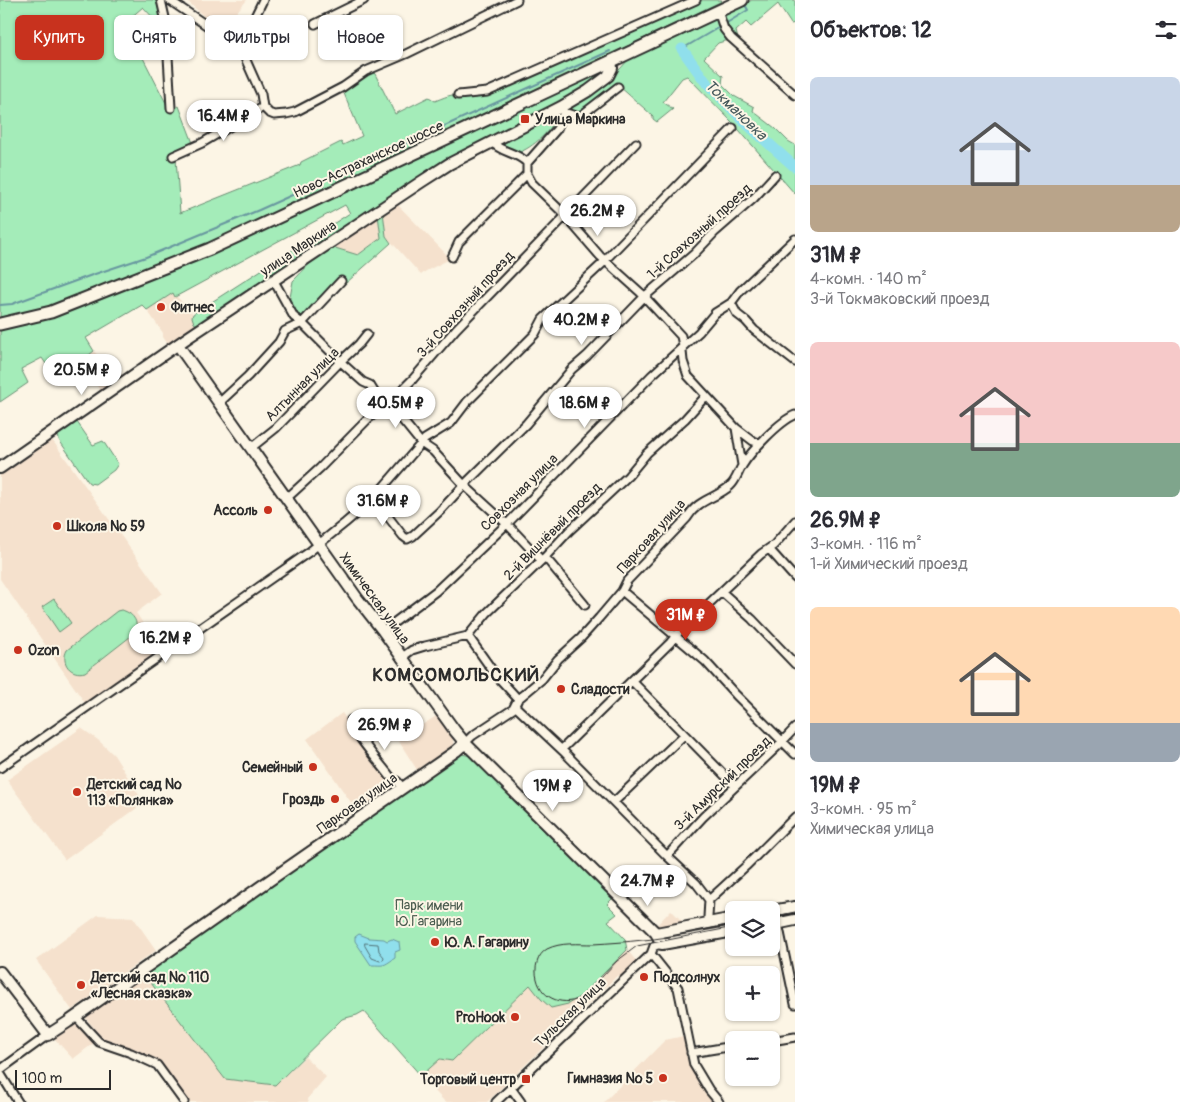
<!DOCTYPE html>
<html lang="ru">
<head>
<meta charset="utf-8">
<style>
  :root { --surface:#fff; --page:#f2f2f3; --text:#2b2b33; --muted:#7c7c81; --accent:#c8321e }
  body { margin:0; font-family:Pangolin,sans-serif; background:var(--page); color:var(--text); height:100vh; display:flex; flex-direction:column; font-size:19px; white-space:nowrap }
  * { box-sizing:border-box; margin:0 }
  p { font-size:16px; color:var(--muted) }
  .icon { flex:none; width:28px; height:28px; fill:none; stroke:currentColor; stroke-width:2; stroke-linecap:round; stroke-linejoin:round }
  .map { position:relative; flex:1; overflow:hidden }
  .sheet { display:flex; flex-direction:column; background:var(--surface); width:400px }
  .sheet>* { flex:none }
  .guide { position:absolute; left:15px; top:15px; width:475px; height:45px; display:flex; gap:10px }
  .controls { position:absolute; left:725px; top:901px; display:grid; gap:10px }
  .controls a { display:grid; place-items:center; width:55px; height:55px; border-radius:8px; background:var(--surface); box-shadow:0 1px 4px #0004; font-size:25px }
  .scale { position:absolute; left:15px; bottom:12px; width:96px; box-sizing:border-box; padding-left:5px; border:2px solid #2b2b2b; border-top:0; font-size:14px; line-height:18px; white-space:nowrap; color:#2b2b2b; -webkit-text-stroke:4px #fcf5e5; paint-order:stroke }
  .price { position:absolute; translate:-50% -42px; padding:0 11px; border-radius:18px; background:#fff; color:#222; font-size:16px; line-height:32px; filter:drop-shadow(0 1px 2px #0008) }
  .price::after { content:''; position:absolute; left:50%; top:30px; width:15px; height:11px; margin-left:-8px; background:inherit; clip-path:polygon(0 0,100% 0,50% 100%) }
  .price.active { background:var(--accent); color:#fff }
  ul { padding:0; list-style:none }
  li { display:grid; align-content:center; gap:10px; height:265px; padding:0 15px }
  li span { display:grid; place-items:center; height:155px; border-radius:8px; color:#555 }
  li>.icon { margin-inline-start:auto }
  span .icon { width:90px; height:90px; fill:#fffc; stroke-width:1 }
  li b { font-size:21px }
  h2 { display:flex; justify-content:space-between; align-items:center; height:60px; padding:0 15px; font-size:21px }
  .pill { padding:0 18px; border-radius:8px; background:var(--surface); box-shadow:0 1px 4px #0004; font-size:18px; line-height:45px }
  .pill.active { background:var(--accent); color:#fff }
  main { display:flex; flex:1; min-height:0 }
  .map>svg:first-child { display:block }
  .built { fill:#f5e1cd }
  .green { fill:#a4ecb9; stroke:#688c72 }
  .water { fill:#90dfec; stroke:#68979f }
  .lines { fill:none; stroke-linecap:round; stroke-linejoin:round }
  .shore { stroke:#537378; stroke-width:1 }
  .stream { stroke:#68979f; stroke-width:2 }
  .river { stroke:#90dfec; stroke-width:11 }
  .street-casing { stroke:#2b2b2b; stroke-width:11 }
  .secondary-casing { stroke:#2b2b2b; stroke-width:14 }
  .primary-casing { stroke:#2b2b2b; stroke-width:15 }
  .street { stroke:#fcf5e5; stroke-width:7 }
  .secondary { stroke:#fcf5e5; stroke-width:10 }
  .primary { stroke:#fcf5e5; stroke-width:11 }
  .tram { stroke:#2b2b2b; stroke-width:1 }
  .poi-dot { fill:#c8321e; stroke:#fcf5e5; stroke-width:2 }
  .labels { text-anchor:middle; stroke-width:4; stroke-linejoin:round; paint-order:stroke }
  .poi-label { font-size:14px; font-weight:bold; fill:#2b2b2b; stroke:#fcf5e5; text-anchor:start }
  .street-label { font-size:14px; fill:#2b2b2b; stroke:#fcf5e5 }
  .park-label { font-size:14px; fill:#495b4e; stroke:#fcf5e5 }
  .water-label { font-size:15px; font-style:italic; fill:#44585b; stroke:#fcf5e5 }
  .district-label { font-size:19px; font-weight:bold; letter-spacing:1px; fill:#2b2b2b; stroke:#fcf5e5 }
</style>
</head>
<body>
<main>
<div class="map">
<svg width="795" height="1102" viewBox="0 0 795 1102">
  <rect width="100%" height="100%" fill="#fcf5e5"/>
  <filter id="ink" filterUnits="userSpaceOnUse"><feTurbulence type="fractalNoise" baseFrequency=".02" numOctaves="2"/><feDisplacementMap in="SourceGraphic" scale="10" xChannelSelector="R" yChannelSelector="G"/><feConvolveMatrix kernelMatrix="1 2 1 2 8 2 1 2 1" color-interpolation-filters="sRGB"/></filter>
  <g filter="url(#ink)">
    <!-- built -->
    <path class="built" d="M186 0H247L220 31Z
      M396 203 448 256 450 259 426 271 421 275 386 236 383 212Z
      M378 215 381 238 358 255 332 247Z
      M173 293 190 310 193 314 192 317 199 326 169 346 163 337V333L147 310Z
      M94 351 118 382 102 393 80 362Z
      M50 437 162 593 136 613 162 651 85 703 0 579V472Z
      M342 713 396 789 359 814 307 739Z
      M438 715 453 735V749L419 773 398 740Z
      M81 728 98 740 114 755 144 803 65 860 7 780Z
      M671 910 686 925 660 928 656 926Z
      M98 915 133 917 156 950 72 1010 36 960Z
      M627 950 638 963 621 978 618 975 487 1102H445L421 1076 440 1059 452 1061 530 984 541 999H575L581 996Z
      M144 974 225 1079 275 1085 305 1057 326 1077 307 1099 309 1102H188L163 1067 153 1060 109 1044 103 1039 84 1016Z
      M76 1020 95 1042 73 1059 54 1038Z
      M684 1036 690 1065 705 1091 715 1102H604L665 1040Z"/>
    <!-- green -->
    <path class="green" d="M0 0H155C159 10 164 13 158 23L143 7 122 25 138 48 170 111 179 106 193 143 194 149 176 159 180 213 300 165 301 162 341 142 343 145 362 136 343 91 373 70 395 114 429 97 435 101C450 95 455 92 472 97L611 41 702 0H722L720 2 208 246 47 307 0 318Z
      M752 0H795V23L791 24 778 4 751 27 746 22 736 31 739 43 726 28 723 15 725 12Z
      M717 17 729 40 718 43 704 58 723 76 722 84 734 96 754 107 753 111 775 128 788 141 795 145V194L732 122 687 76 682 78 663 102 673 109 657 122 653 119V116L620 87 580 113 573 111 572 108 573 103 611 79 628 60 636 54Z
      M597 72H601C597 86 541 113 526 121L199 326 194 323 192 317 193 314 350 213 345 205 175 297 173 293 147 310 142 305 86 338 94 351 80 362 54 376 42 358 21 369 28 383 0 402V329L52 315Z
      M558 114C554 128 532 149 517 153L498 143Z
      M383 212 386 236 391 243 345 284 341 280 304 318 300 319 296 316 289 303 293 281 317 256 332 247 358 255 381 238 378 215Z
      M77 422 93 445 103 441 118 464 114 470 95 484 89 483 59 440 58 434Z
      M54 599 71 623 59 632 42 607Z
      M121 610C132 612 140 622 135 633L85 672C71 676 60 663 67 650L117 611Z
      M461 754 472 756 613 898 607 904 617 914 608 921 625 939 627 950 581 996 568 1004 551 1008 541 999 530 985 452 1061 440 1059 421 1076 364 1011 357 1015 342 1019 275 1085 225 1079 144 974 455 756Z"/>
    <!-- water -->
    <path class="water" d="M359 934 369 938 384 939 387 941 392 939 399 942 400 950 395 952V958C382 967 385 965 371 965L355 941V937Z"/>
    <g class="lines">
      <!-- shore -->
      <path class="shore" d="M365 943 378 944 379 951 384 957 383 960 380 961 372 958 365 946Z"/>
      <!-- stream -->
      <path class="stream" d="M725 24 748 10 744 3
        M682 49 721 26
        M0 305 12 304 92 275 146 257 259 210 610 51"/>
      <!-- river -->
      <path class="river" d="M682 49 705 81 748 125 795 167"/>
      <defs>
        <path id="street" d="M161 0 166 22 171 108
          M169 0 212 29 241 45
          M263 0 241 45V49L261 94 263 107 269 113 274 115 286 114 295 112 343 87 366 71 406 54 517 0
          M718 11 724 29 731 38 795 95
          M315 24 364 0
          M458 95 487 92 696 0
          M564 112 579 117 618 87
          M492 142C501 153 518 152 527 163V174L532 183 561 211 600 256 641 293 681 336 683 346 682 351 683 361 688 376 736 428 742 465
          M173 156 202 143 263 107
          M527 163 557 129 564 112 561 107
          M452 257 459 242 527 174
          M274 281 294 317 302 323 343 364 363 382 370 385 381 403 395 411 421 443 433 451 464 485 510 527 541 560
          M731 303 737 314 746 321 754 330 795 362
          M219 403 248 376 279 342 285 331 302 323 341 281
          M736 428 753 441 760 443
          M251 448 276 428 341 361 359 344 367 334
          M287 498 320 468 368 419 381 409 393 402 398 394 413 379 456 329 636 143
          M372 500 383 510 403 536 407 539 413 536 440 511 464 485 526 424 572 369 587 356 644 297 694 254 715 232 754 198 775 175
          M769 549 795 578
          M545 557 585 605
          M622 591 705 661 736 695 795 754
          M722 592 752 619 795 664
          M383 631 436 591 510 521 652 375 699 332 715 313 731 303 740 291 795 239
          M468 636 495 674 518 699
          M401 658 412 650 425 646 468 636 487 613 545 557 569 531 628 476 647 453 685 419 705 397
          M632 681 735 786
          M515 706 565 753 667 856 696 883 709 900 708 917 709 923
          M351 720C353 734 383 766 392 779L397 781 403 788
          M465 743 472 736 513 709 518 699 542 679 558 659 581 638 599 618 622 591 627 581 687 518C698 499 715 499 730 486 736 481 738 472 742 466 751 451 780 421 795 415
          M562 749 670 643 679 632 761 554 774 545 795 521
          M0 768 309 552 345 523 372 500 425 439 451 423 467 402 535 334 543 319 602 264 609 256 733 128
          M614 802 684 735
          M667 856 703 817 777 747 795 728
          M709 900 746 866 795 817
          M778 923 795 1004
          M651 954 678 988 694 1065 709 1090 719 1102
          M76 1017 99 1042 131 1053 157 1065 184 1102
          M771 1041 795 1037
          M691 1053 734 1046
          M0 1070 48 1035
          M0 1073 18 1102
          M511 1088 521 1102
          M496 1102 651 954 654 946 662 944"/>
        <path id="secondary" d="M178 345 357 598 383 631 455 731 465 743 656 933 662 944 734 931
          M0 468 187 338 421 182 449 164 561 107 588 91 608 76 612 68 611 61
          M771 911 795 907
          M771 925 795 920
          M656 933 734 918
          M0 972 48 1035 68 1022 260 887 456 751 465 743"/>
        <path id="primary" d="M0 324 51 312 210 249 742 0"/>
      </defs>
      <!-- street casing -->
      <use href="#street" class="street-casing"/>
      <!-- secondary casing -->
      <use href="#secondary" class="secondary-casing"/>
      <!-- primary casing -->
      <use href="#primary" class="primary-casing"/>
      <!-- street -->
      <use href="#street" class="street"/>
      <!-- secondary -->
      <use href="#secondary" class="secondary"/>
      <!-- primary -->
      <use href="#primary" class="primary"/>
      <!-- tram -->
      <path class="tram" d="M771 917 795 912
        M734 924C704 929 673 938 643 940 626 942 610 943 593 944 578 944 561 942 547 949 537 955 534 968 537 979 542 1000 565 1007 583 997L617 961 637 946 734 927"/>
    </g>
  </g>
  <!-- markers -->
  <g class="poi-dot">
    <rect x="520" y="114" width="10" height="10" rx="2.5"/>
    <circle cx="161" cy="307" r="5"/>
    <circle cx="268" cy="510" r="5"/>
    <circle cx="57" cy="526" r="5"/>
    <circle cx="18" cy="650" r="5"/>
    <circle cx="561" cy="689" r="5"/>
    <circle cx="313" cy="767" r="5"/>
    <circle cx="77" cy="792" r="5"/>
    <circle cx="335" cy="799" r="5"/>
    <circle cx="435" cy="942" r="5"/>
    <circle cx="644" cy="977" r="5"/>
    <circle cx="81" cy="985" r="5"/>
    <circle cx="515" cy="1017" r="5"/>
    <circle cx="663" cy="1078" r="5"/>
    <rect x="521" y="1074" width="10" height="10" rx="2.5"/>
  </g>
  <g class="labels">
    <!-- poi labels -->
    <g class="poi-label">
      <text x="535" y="124">Улица Маркина</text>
      <text x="171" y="312">Фитнес</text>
      <text x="258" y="515" text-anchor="end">Ассоль</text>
      <text x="67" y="531">Школа № 59</text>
      <text x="28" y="655">Ozon</text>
      <text x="571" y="694">Сладости</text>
      <text x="303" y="772" text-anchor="end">Семейный</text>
      <text x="87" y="789">Детский сад №<tspan x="87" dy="16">113 «Полянка»</tspan></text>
      <text x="325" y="804" text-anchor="end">Гроздь</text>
      <text x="445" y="947">Ю. А. Гагарину</text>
      <text x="91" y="982">Детский сад № 110<tspan x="91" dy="16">«Лесная сказка»</tspan></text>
      <text x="654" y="982">Подсолнух</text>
      <text x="505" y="1022" text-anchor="end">ProHook</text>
      <text x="653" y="1083" text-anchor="end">Гимназия № 5</text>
      <text x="516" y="1084" text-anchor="end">Торговый центр</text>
    </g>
    <!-- street labels -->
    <g class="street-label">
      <text transform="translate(368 159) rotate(-25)" y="5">Ново-Астраханское шоссе</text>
      <text transform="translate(699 231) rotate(-42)" y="5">1-й Совхозный проезд</text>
      <text transform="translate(298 248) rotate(-34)" y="5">улица Маркина</text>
      <text transform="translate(465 304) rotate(-48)" y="5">3-й Совхозный проезд</text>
      <text transform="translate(302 384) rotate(-45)" y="5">Алтынная улица</text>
      <text transform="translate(519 492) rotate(-45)" y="5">Совхозная улица</text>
      <text transform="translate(552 531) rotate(-45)" y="5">2-й Вишнёвый проезд</text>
      <text transform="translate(651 536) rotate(-48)" y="5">Парковая улица</text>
      <text transform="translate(375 598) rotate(54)" y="5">Химическая улица</text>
      <text transform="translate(722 783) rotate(-44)" y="5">3-й Амурский проезд</text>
      <text transform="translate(357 803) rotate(-35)" y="5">Парковая улица</text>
      <text transform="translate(570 1012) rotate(-44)" y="5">Тульская улица</text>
    </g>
    <!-- park labels -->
    <g class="park-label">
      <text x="429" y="910">Парк имени<tspan x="429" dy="16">Ю.Гагарина</tspan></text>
    </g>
    <!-- water labels -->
    <g class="water-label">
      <text transform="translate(736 110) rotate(44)" y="5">Токмановка</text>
    </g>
    <!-- district labels -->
    <g class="district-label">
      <text x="456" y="681">КОМСОМОЛЬСКИЙ</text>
    </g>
  </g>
</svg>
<div class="controls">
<a><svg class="icon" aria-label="layers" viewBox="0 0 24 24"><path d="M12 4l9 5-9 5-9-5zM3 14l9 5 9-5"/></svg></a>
<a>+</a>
<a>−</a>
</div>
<div class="scale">100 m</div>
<b class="price" style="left:224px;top:142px">16.4M ₽</b>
<b class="price" style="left:598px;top:237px">26.2M ₽</b>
<b class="price" style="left:582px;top:346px">40.2M ₽</b>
<b class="price" style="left:82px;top:396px">20.5M ₽</b>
<b class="price" style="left:396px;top:429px">40.5M ₽</b>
<b class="price" style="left:585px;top:429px">18.6M ₽</b>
<b class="price" style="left:383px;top:527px">31.6M ₽</b>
<b class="price active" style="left:686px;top:641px">31M ₽</b>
<b class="price" style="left:166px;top:664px">16.2M ₽</b>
<b class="price" style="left:385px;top:751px">26.9M ₽</b>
<b class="price" style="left:553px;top:812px">19M ₽</b>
<b class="price" style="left:648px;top:907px">24.7M ₽</b>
<div class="guide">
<a class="pill active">Купить</a>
<a class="pill">Снять</a>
<a class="pill">Фильтры</a>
<a class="pill">Новое</a>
</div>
</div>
<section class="sheet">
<h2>Объектов: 12<svg class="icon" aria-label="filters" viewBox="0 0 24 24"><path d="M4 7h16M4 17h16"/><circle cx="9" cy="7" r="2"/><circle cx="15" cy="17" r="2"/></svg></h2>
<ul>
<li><span style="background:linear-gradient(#c9d6e8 70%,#b9a48a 0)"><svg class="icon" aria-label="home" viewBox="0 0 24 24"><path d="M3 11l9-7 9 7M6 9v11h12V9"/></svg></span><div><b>31M ₽</b><p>4-комн. · 140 m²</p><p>3-й Токмаковский проезд</p></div></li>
<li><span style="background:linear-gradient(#f6c9c9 65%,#7fa58c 0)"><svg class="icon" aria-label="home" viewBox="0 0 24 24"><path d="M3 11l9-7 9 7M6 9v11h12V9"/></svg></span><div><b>26.9M ₽</b><p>3-комн. · 116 m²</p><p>1-й Химический проезд</p></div></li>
<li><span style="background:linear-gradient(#ffd9b3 75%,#9aa5b1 0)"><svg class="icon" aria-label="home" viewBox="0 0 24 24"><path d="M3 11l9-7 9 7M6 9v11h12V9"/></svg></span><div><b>19M ₽</b><p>3-комн. · 95 m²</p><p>Химическая улица</p></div></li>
</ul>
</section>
</main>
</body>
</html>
